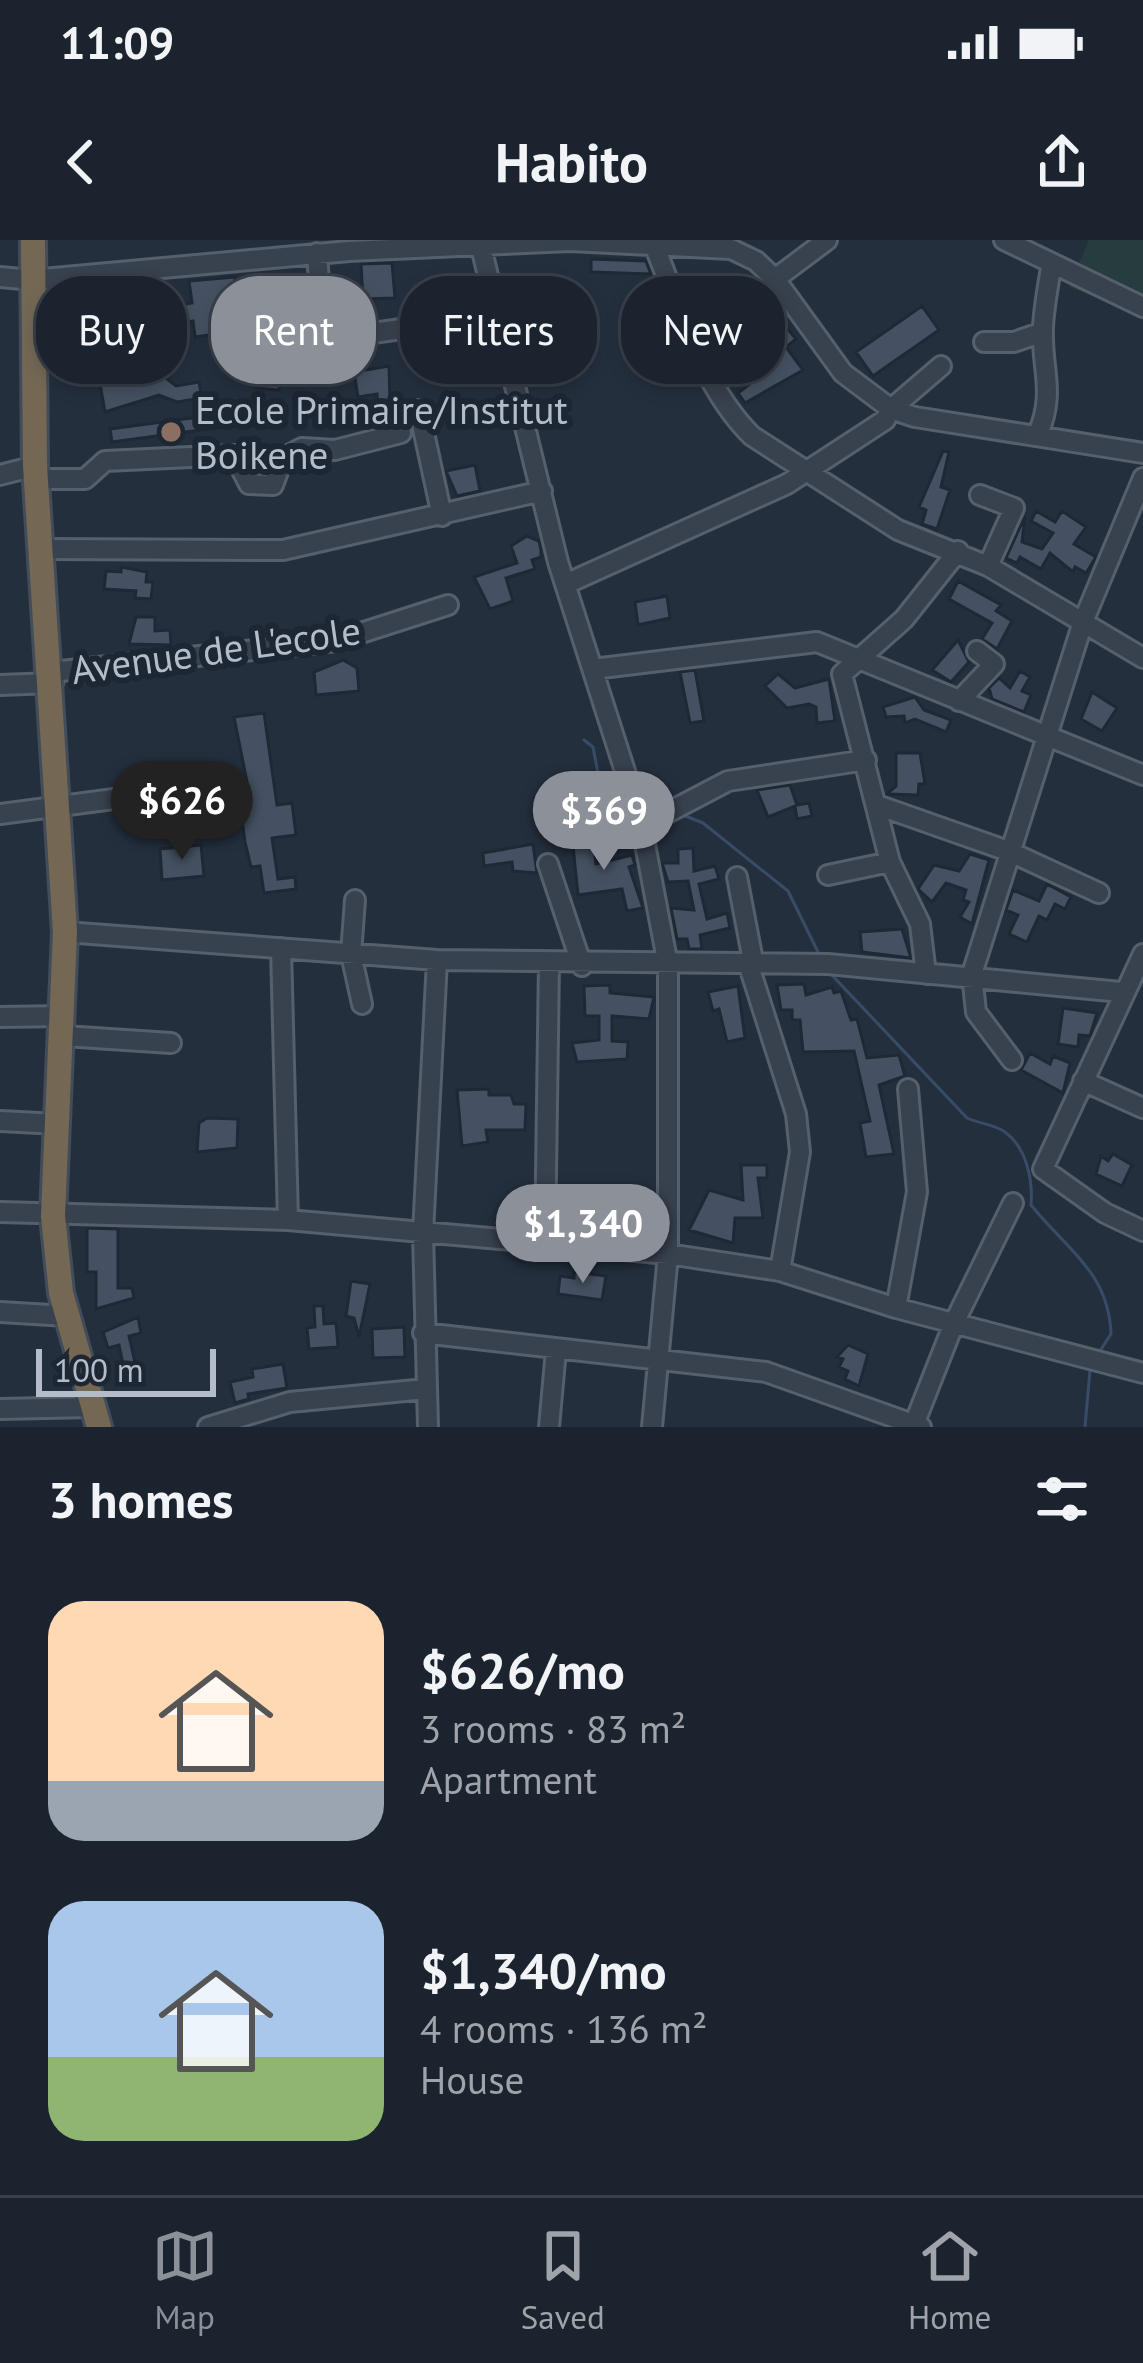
<!DOCTYPE html>
<html lang="en">
<head>
<meta charset="utf-8">
<style>
  :root { --surface:#1b232e; --page:#282f3a; --text:#f1f3f6; --muted:#a0a4aa; --line:#39404a; --accent:#8c9099 }
  body { margin:0; font-family:"PT Sans",sans-serif; background:var(--page); color:var(--text); height:100vh; display:flex; flex-direction:column; font-size:45px; white-space:nowrap }
  * { box-sizing:border-box; margin:0 }
  p { font-size:39px; color:var(--muted) }
  .icon { flex:none; width:66px; height:66px; fill:none; stroke:currentColor; stroke-width:2; stroke-linecap:round; stroke-linejoin:round }
  .map { position:relative; height:1187px; overflow:hidden }
  .sheet { display:flex; flex-direction:column; background:var(--surface); flex:1 }
  .sheet>* { flex:none }
  .guide { position:absolute; left:36px; top:36px; width:1071px; height:108px; display:flex; gap:24px }
  .scale { position:absolute; left:36px; bottom:30px; width:180px; box-sizing:border-box; padding-left:12px; border:6px solid #b4bcc9; border-top:0; font-size:33px; line-height:42px; white-space:nowrap; color:#b4bcc9; -webkit-text-stroke:9px #1d2633; paint-order:stroke }
  .price { position:absolute; translate:-50% -102px; padding:0 27px; border-radius:42px; background:var(--accent); color:#fff; font-size:39px; line-height:78px; filter:drop-shadow(0 3px 6px #0008) }
  .price::after { content:''; position:absolute; left:50%; top:72px; width:36px; height:27px; margin-left:-18px; background:inherit; clip-path:polygon(0 0,100% 0,50% 100%) }
  .price.selected { background:#222; color:#fff }
  ul { padding:0; list-style:none }
  li { display:flex; align-items:center; gap:36px; height:300px; padding:0 48px }
  li span { display:grid; place-items:center; flex:none; width:336px; height:240px; border-radius:36px; color:#555 }
  li>.icon { margin-inline-start:auto }
  span .icon { width:144px; height:144px; fill:#fffc; stroke-width:1 }
  li b { font-size:51px }
  h2 { display:flex; justify-content:space-between; align-items:center; height:144px; padding:0 48px; font-size:51px }
  .pill { padding:0 42px; border-radius:48px; background:var(--surface); box-shadow:0 6px 18px #0003,0 0 0 3px var(--line); font-size:42px; line-height:108px }
  .pill.selected { background:var(--accent); color:#fff }
  .status { display:flex; justify-content:space-between; align-items:center; height:84px; padding:0 60px; background:var(--surface); direction:ltr }
  .status svg { height:33px; fill:currentColor }
  header { display:flex; justify-content:space-between; align-items:center; height:156px; padding:0 48px; background:var(--surface); font-size:54px; font-weight:700 }
  .tabs { display:flex; justify-content:space-around; align-items:center; height:168px; border-top:3px solid var(--line); background:var(--surface); font-size:33px; color:var(--muted) }
  .tabs a { display:grid; justify-items:center; gap:6px }
  .tabs .selected { color:var(--accent) }
  .map>svg:first-child { display:block }
  .green { fill:#263c3f }
  .lines { fill:none; stroke-linecap:round; stroke-linejoin:round }
  .stream { stroke:#394c67; stroke-width:3 }
  .building { fill:#455162; stroke:#1f2835; stroke-width:3 }
  .minor-casing { stroke:#565f6c; stroke-width:24 }
  .highway-casing { stroke:#434c59; stroke-width:30 }
  .minor { stroke:#38414e; stroke-width:18 }
  .highway { stroke:#746855; stroke-width:24 }
  .education-dot { fill:#8d6e63; stroke:#1d2633; stroke-width:4.5 }
  .labels { text-anchor:middle; stroke-width:12; stroke-linejoin:round; paint-order:stroke }
  .poi-label { font-size:39px; fill:#b4bcc9; stroke:#1d2633; text-anchor:start }
  .street-label { font-size:39px; fill:#b4bcc9; stroke:#1d2633 }
</style>
</head>
<body>
<div class="status"><b>11:09</b><svg viewBox="0 0 49 12"><path d="M0 12V9h3v3zM5 12V6h3v6zM10 12V3h3v9zM15 12V0h3v12zM26 1h20v11H26zM47 4h2v5h-2z"/></svg></div>
<header><svg class="icon" aria-label="back" viewBox="0 0 24 24"><path d="M15 5l-7 7 7 7"/></svg>Habito<svg class="icon" aria-label="share" viewBox="0 0 24 24"><path d="M12 15V3M7 8l5-5 5 5M5 13v7h14v-7"/></svg></header>
<div class="map">
<svg width="1143" height="1187" viewBox="0 0 1143 1187">
  <rect width="100%" height="100%" fill="#242f3e"/>
  <!-- green -->
  <path class="green" d="M1089 0H1143V76L1069 47Z"/>
  <g class="lines">
    <!-- stream -->
    <path class="stream" d="M584 500 593 507 598 533 624 553
      M683 575 703 583 788 651 819 714
      M829 732 967 878C980 884 994 884 1005 892 1027 908 1033 941 1031 965 1066 1009 1109 1032 1111 1094L1100 1111
      M1085 1187 1090 1130"/>
  </g>
  <!-- building -->
  <path class="building" d="M591 19 646 21 651 34 591 32Z
    M392 23 395 58 363 59 361 24Z
    M235 37 237 91 195 97 193 81 170 85 167 67 192 63 189 41Z
    M90 62 93 89H100V115H79L74 89H82L79 63Z
    M922 66 939 90 873 136 856 112Z
    M787 88 796 99 786 107 803 130 745 163 738 153 755 140 739 121Z
    M260 113 282 115 281 123 292 124 291 137H280L279 150 256 148Z
    M164 121 167 139 176 146 199 142 202 158 177 162 159 155 105 172 97 127 118 123 122 144 148 139 145 124Z
    M389 126 390 166 378 169 377 154 358 157 354 132Z
    M229 173 230 186 112 202 110 189Z
    M943 211 949 212 941 247 950 250 937 289 922 284 926 270 919 267Z
    M475 225 480 251 457 256 446 231Z
    M1036 271 1055 282 1062 271 1086 287 1074 304 1096 317 1086 333 1075 327 1073 332 1050 313 1041 329 1020 317 1017 323 1006 318 1025 276 1022 302 1042 309 1053 293 1031 281Z
    M527 296 539 301 541 310V317L532 320 535 329 506 338 513 361 490 369 474 337 517 323 511 306Z
    M121 327 147 332 146 342H153L151 359 135 358 136 351 104 349 106 331 121 332Z
    M958 341 1001 365 996 371 1012 381 997 409 982 399 992 383 949 359Z
    M667 356 670 378 638 385 635 362Z
    M136 377H155V391L170 390 171 405 129 404Z
    M958 400 969 422 951 442 932 430Z
    M343 420 357 428 359 451 316 455 314 432Z
    M695 430 704 481 690 483 680 432Z
    M1020 431 1030 437 1022 451 1031 455 1024 472 992 459 989 448 999 438 1010 448Z
    M778 434 795 448 829 439 835 481 817 483 816 467 809 464 787 468 765 446Z
    M1092 452 1117 468 1102 491 1081 479Z
    M915 457 924 470 951 480 946 492 915 479 905 483 904 476 886 477 883 467Z
    M264 473 277 565 292 563 296 595 272 598 278 639 295 637 296 649 264 653 260 626 251 627 245 602 240 566 246 565 247 542 234 477Z
    M896 513H920L925 544H919L918 555 887 554 896 546Z
    M790 545 797 565 809 563 812 576 797 579 795 566 768 577 757 550Z
    M592 593 596 624 632 615 635 625 629 627 643 668 627 671 622 649 578 655 572 596Z
    M533 604 537 633 513 631 512 622 484 626 483 613Z
    M201 605 204 636 162 640 160 609Z
    M693 608 694 631 715 626 719 639 699 644 707 679 727 673 730 688 700 695 702 709H689L687 699H677L671 668 694 670 688 641 668 642 662 623H678V609Z
    M970 614 989 620 972 684 960 677 969 662 963 660 966 650 946 643 932 662 918 649 934 625 959 631Z
    M1047 644 1071 657 1065 669 1055 664 1047 680 1039 676 1027 702 1009 694 1018 675 1006 670 1013 650 1039 661Z
    M902 689 911 718 862 712 860 692Z
    M804 744 806 755 832 747 834 753 841 751 851 780 857 779 867 818 899 815 905 836 879 845 894 914 866 917 860 883 870 881 854 811 803 812 800 780H792V770H781L777 745Z
    M610 745V753L654 757 649 779 612 776V801L628 802 627 819 577 822 572 803 599 800V776H585L584 746Z
    M738 746 745 798 727 802 719 769 713 771 708 752Z
    M1063 768 1097 773 1090 796 1079 795 1078 807 1058 804Z
    M1030 813 1050 824 1053 816 1070 823 1063 853 1021 830Z
    M489 849V855H511L514 864H526L525 890H486L488 902 462 906 457 850Z
    M207 878 238 879 237 908 197 912 199 883Z
    M1113 914 1132 925 1122 946 1096 934 1101 916 1108 921Z
    M741 925H767V938H758L763 978H735L733 1003 689 990 709 950 743 960Z
    M87 988 118 989V1048H132L134 1058 96 1069V1032H87Z
    M574 1032 606 1036 602 1060 558 1054 560 1036 574 1038Z
    M351 1041 370 1044 359 1097 354 1078 346 1076Z
    M314 1066H323L324 1084 336 1083 338 1107 309 1109 307 1088 315 1087Z
    M138 1077 141 1093 129 1096 137 1131 125 1133 119 1105 108 1108 103 1092Z
    M404 1087 405 1117 373 1118 372 1089Z
    M848 1105 868 1114 859 1146 845 1139 848 1131 839 1127 843 1119 837 1117Z
    M283 1124 287 1148 248 1154 249 1159 235 1163 230 1142 253 1137 252 1129Z"/>
  <g class="lines">
    <defs>
      <path id="minor" d="M1004 0 1143 67
        M654 5C680 68 702 147 752 196L898 290 988 326 1143 418
        M481 7 558 322 640 578 668 725V1014L652 1187
        M317 13 323 100 501 75
        M0 37 32 40 349 11 570 1 731 9 756 21 775 39 843 133 891 169 915 177 1143 213
        M775 39 827 0
        M984 102H1014L1043 92
        M1038 194C1056 151 1041 129 1043 87 1044 67 1048 47 1051 27
        M0 235 35 226
        M36 239H85L105 221 234 215 249 244 273 245 283 218 302 208 335 210 401 193 400 175 419 170 442 276
        M980 255 1014 268 988 326
        M42 309 283 310 542 251
        M568 343 787 244 885 180 891 169 941 126
        M593 429 817 402 1143 535
        M52 432 336 401 448 365
        M0 445 53 443
        M959 461 994 424 977 411
        M877 565 1008 611 1099 653
        M0 574 234 543
        M640 578 665 574 728 541 866 520
        M548 624 582 726
        M828 635 890 622
        M737 637 754 726
        M355 660 351 714 362 764
        M65 692 437 720 828 724 1121 752
        M281 708 288 980
        M1143 714 1043 929 1105 973 1143 991
        M749 726 796 874 800 912 780 1031
        M926 734 920 684 890 622 842 434 904 379 958 311
        M0 777 64 776
        M64 796 171 803
        M1012 820 976 772 972 734 1083 382 1143 238
        M1083 841 1143 868
        M0 881 58 884
        M0 972 288 980 668 1014 780 1031 896 1068 1143 1133
        M545 1004 549 723
        M896 1068 917 952 908 849
        M0 1072 67 1076
        M423 1093 766 1132 921 1187
        M0 1169 93 1167
        M208 1187 290 1162 426 1149
        M428 1187 423 993 437 720
        M549 1187 556 1110
        M913 1187 954 1083 1013 963"/>
      <path id="highway" d="M33 0 35 226 65 692 53 976 61 1053 99 1187"/>
    </defs>
    <!-- minor casing -->
    <use href="#minor" class="minor-casing"/>
    <!-- highway casing -->
    <use href="#highway" class="highway-casing"/>
    <!-- minor -->
    <use href="#minor" class="minor"/>
    <!-- highway -->
    <use href="#highway" class="highway"/>
  </g>
  <!-- markers -->
  <circle class="education-dot" cx="171" cy="192" r="12"/>
  <g class="labels">
    <!-- poi labels -->
    <g class="poi-label">
      <text x="195" y="184">Ecole Primaire/Institut<tspan x="195" dy="45">Boikene</tspan></text>
    </g>
    <!-- street labels -->
    <g class="street-label">
      <text transform="translate(216 410) rotate(-8)" y="14">Avenue de L'ecole</text>
    </g>
  </g>
</svg>
<div class="scale">100 m</div>
<b class="price selected" style="left:182px;top:623px">$626</b>
<b class="price" style="left:604px;top:633px">$369</b>
<b class="price" style="left:583px;top:1046px">$1,340</b>
<div class="guide">
<a class="pill">Buy</a>
<a class="pill selected">Rent</a>
<a class="pill">Filters</a>
<a class="pill">New</a>
</div>
</div>
<section class="sheet">
<h2>3 homes<svg class="icon" aria-label="filters" viewBox="0 0 24 24"><path d="M4 7h16M4 17h16"/><circle cx="9" cy="7" r="2"/><circle cx="15" cy="17" r="2"/></svg></h2>
<ul>
<li><span style="background:linear-gradient(#ffd9b3 75%,#9aa5b1 0)"><svg class="icon" aria-label="home" viewBox="0 0 24 24"><path d="M3 11l9-7 9 7M6 9v11h12V9"/></svg></span><div><b>$626/mo</b><p>3 rooms · 83 m²</p><p>Apartment</p></div></li>
<li><span style="background:linear-gradient(#a9c7e8 65%,#8fb573 0)"><svg class="icon" aria-label="home" viewBox="0 0 24 24"><path d="M3 11l9-7 9 7M6 9v11h12V9"/></svg></span><div><b>$1,340/mo</b><p>4 rooms · 136 m²</p><p>House</p></div></li>
</ul>
</section>
<nav class="tabs">
<a class="selected"><svg class="icon" aria-label="map" viewBox="0 0 24 24"><path d="M3 6l6-2 6 2 6-2v14l-6 2-6-2-6 2zM9 4v14M15 6v14"/></svg>Map</a>
<a><svg class="icon" aria-label="saved" viewBox="0 0 24 24"><path d="M7 4h10v16l-5-4-5 4z"/></svg>Saved</a>
<a><svg class="icon" aria-label="home" viewBox="0 0 24 24"><path d="M3 11l9-7 9 7M6 9v11h12V9"/></svg>Home</a>
</nav>
</body>
</html>
